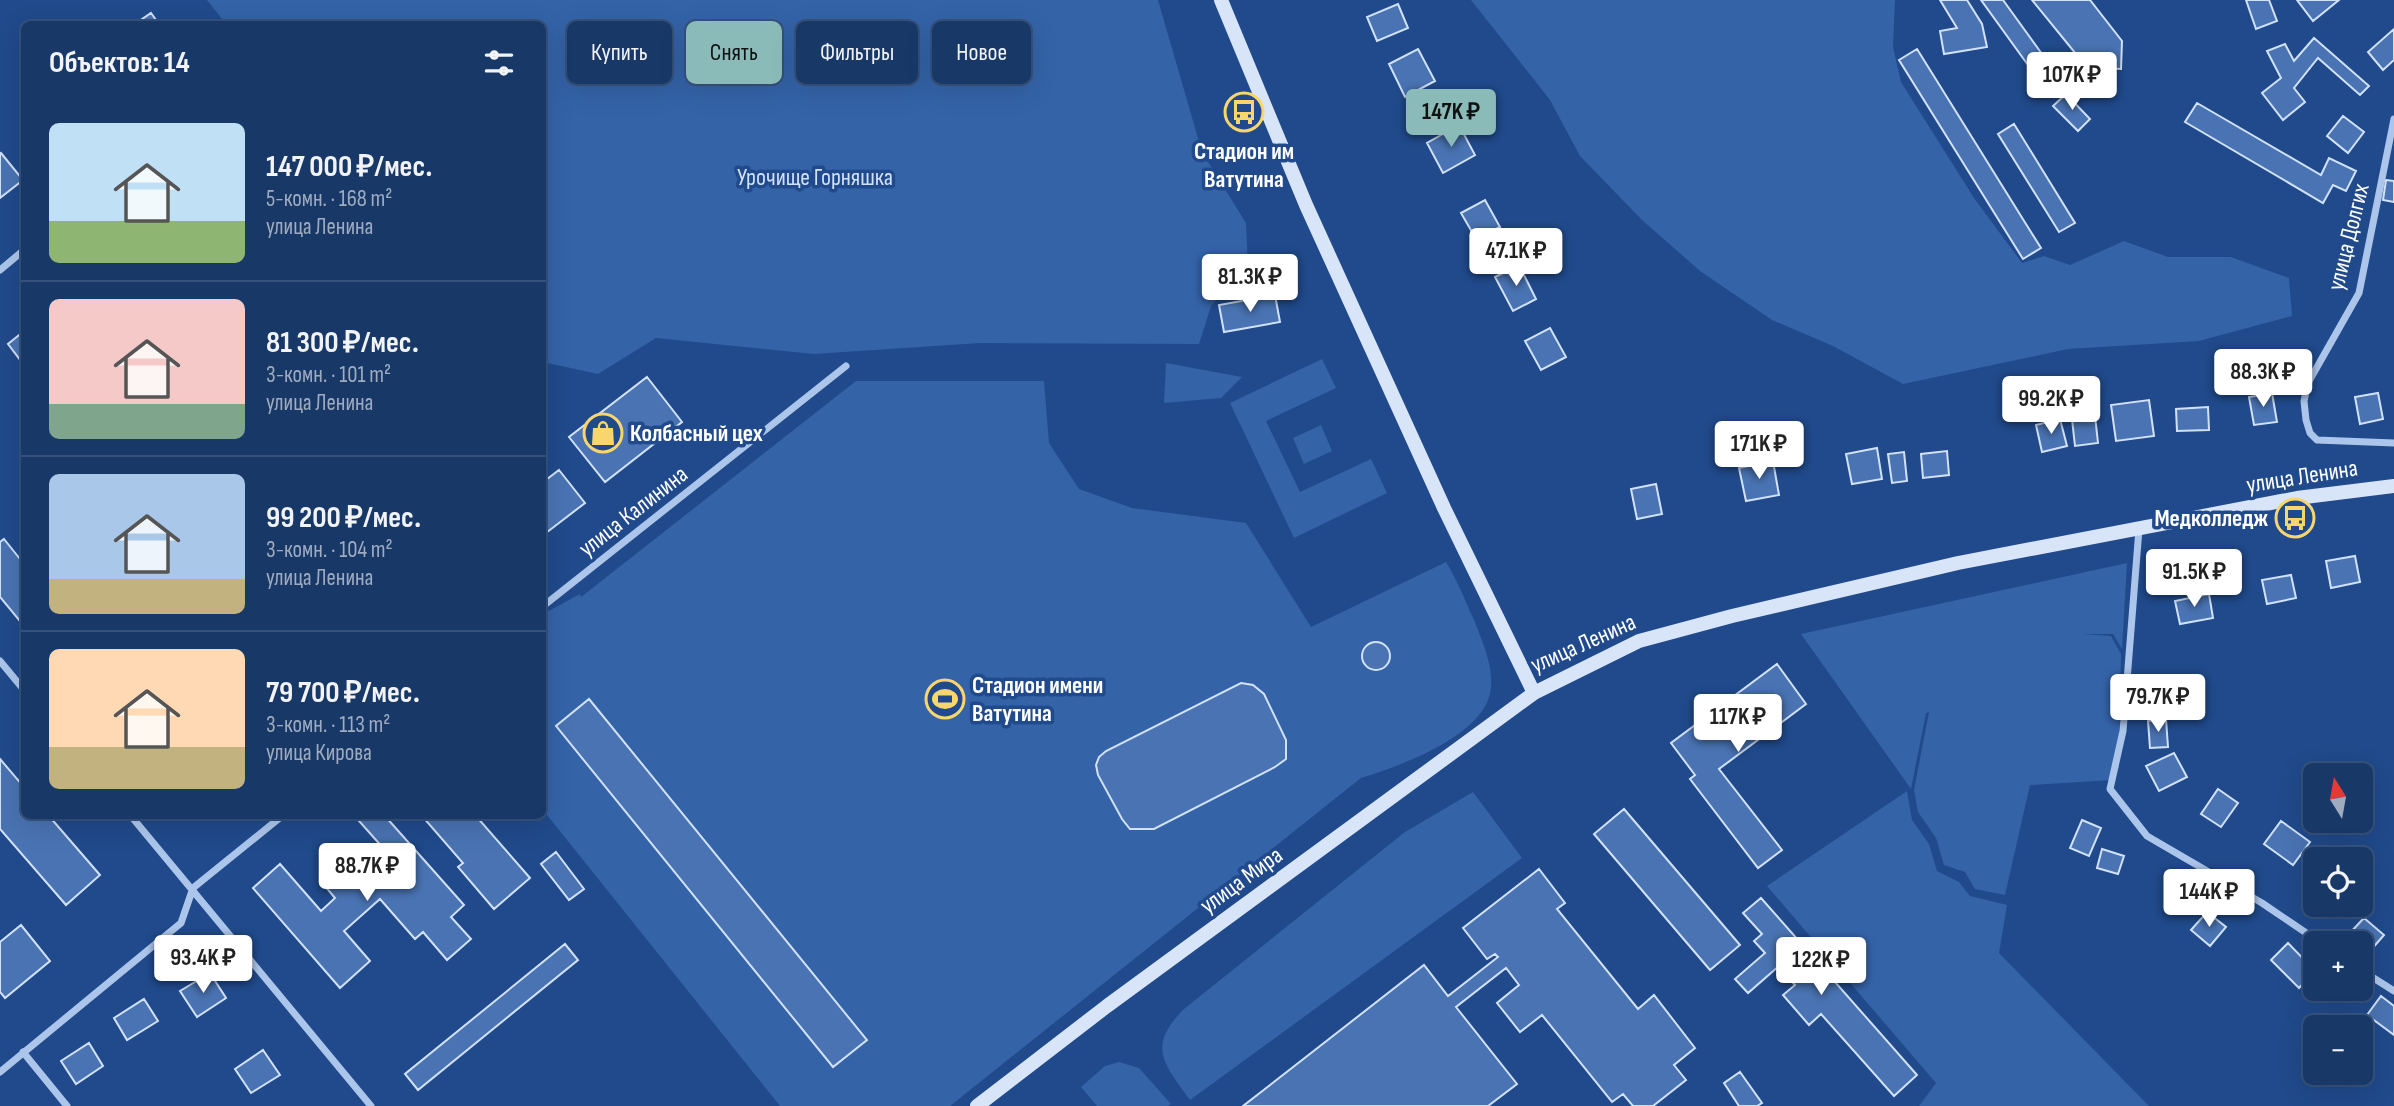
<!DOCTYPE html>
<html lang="ru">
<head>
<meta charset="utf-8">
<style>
  :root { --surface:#183868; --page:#213f6e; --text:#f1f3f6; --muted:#9facc0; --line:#36527c; --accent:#8bbbb9 }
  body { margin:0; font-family:"Sofia Sans Condensed",sans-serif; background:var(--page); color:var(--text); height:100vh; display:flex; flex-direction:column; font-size:26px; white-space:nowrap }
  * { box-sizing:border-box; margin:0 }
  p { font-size:23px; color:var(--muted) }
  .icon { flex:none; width:38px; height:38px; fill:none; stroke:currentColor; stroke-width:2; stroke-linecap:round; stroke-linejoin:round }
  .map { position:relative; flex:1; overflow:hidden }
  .sheet { position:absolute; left:21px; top:21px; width:525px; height:798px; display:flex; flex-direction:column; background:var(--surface); border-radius:10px; box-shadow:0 7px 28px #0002,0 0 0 2px var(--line) }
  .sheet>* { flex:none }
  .guide { position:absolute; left:567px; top:21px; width:665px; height:63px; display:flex; gap:14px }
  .needle { width:46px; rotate:349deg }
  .fabs { position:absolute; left:2303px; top:763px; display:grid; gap:14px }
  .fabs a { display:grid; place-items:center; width:70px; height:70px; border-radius:10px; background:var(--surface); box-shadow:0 7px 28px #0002,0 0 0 2px var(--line); font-size:35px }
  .price { position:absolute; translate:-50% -60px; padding:0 16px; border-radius:7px; background:#fff; color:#222; font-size:23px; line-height:46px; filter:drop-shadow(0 2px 4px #0008) }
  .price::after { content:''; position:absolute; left:50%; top:42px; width:21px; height:16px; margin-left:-10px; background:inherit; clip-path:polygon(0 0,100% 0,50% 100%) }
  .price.selected { background:var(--accent); color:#111 }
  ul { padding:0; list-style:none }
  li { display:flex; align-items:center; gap:21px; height:175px; padding:0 28px }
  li+li { border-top:2px solid var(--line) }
  li span { display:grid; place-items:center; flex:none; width:196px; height:140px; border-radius:10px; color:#555 }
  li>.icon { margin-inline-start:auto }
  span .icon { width:84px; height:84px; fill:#fffc; stroke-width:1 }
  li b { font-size:30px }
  h2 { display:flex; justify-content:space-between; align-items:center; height:84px; padding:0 28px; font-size:30px }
  .tag { padding:0 24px; border-radius:10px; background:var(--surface); box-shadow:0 7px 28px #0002,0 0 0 2px var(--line); font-size:24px; line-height:63px }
  .tag.selected { background:var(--accent); color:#111 }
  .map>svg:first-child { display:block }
  .green { fill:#3463a8 }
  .building { fill:#4973b2; stroke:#d1e1f8; stroke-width:2 }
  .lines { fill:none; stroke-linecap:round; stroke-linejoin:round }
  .street { stroke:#acc6eb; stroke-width:7 }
  .secondary { stroke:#d8e5f9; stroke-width:14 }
  .labels { text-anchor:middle; stroke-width:7; stroke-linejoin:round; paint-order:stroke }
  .poi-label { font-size:24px; font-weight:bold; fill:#fff; stroke:#204a8b; text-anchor:start }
  .park-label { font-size:24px; fill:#d1e1f8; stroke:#204a8b }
  .street-label { font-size:24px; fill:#fff; stroke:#204a8b }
</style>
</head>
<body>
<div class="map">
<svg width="2394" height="1106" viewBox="0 0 2394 1106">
  <rect width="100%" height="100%" fill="#204a8b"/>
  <!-- green -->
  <path class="green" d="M207 0H1158L1202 152 1246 223 1248 268 1211 306 1199 344 980 343 814 354 656 338 598 374 543 362 542 24H226Z
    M1471 0H1895L1893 47 1901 82 1974 198 2022 263 2044 256 2070 265 2124 241 2168 257H2231L2289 278 2292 316 2199 341 2068 349 1903 384 1833 346 1772 320 1700 271 1642 220 1580 156 1550 100Z
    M1322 359 1336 388 1266 421 1300 492 1371 459 1387 493 1294 538 1230 403Z
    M1166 363 1242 377 1221 398 1164 403Z
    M856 381H1044L1049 443 1079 489 1132 508 1246 523 1311 627 1446 562C1457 580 1465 600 1474 620 1482 640 1493 665 1491 687 1488 735 1400 766 1361 778L950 1106H780L543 810V614L580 594 581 597Z
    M1321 425 1332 451 1304 464 1293 438Z
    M2127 563 2122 649 2113 634H2083L2111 636 2121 654 2119 768 2112 780 2030 785 2005 895 1975 889 1965 872 1944 865 1936 838 1918 812 1914 790 1929 712 1926 713 1911 789 1801 634Z
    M1907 791 1912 820 1929 844 1937 871 1959 882 1970 896 2007 905 1999 953 2149 1106H1919L1936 1083 1767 886Z
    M1473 792 1522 858 1190 1100C1163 1063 1147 1046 1184 1009L1405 832Z
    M1119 1062 1139 1068 1171 1104 1168 1106H1097L1081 1087 1105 1066Z"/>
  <!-- building -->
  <path class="building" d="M1940 0H1967L1982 24 1987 47 1944 54 1940 31 1957 28Z
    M1981 0H2003L2050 65 2057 60 2068 75 2046 90Z
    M2032 0H2090L2122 41 2121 69 2106 68V57L2089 70Z
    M2246 0H2269L2277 21 2256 29Z
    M2297 0H2339L2313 21Z
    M1398 4 1408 28 1377 41 1367 17Z
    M151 13 159 24H135Z
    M2394 29V60L2383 70 2368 52Z
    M2314 38 2369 86 2360 95 2318 58 2294 88 2305 102 2283 120 2262 93 2281 78 2267 51 2285 44 2294 61Z
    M1418 49 1435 81 1405 97 1389 64Z
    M1917 49 2041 248 2023 259 1899 60Z
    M2066 94 2090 119 2078 131 2053 106Z
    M2197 103 2321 175 2329 158 2356 171 2346 191 2333 185 2323 203 2185 122Z
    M2343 116 2364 132 2348 153 2327 136Z
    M2014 124 2075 223 2059 232 1998 134Z
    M1459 125 1475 155 1443 173 1427 143Z
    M1 153 23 180 0 198V154Z
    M2386 180 2394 181V202L2383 200Z
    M1485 200 1500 227 1476 239 1461 213Z
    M1519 265 1536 299 1513 311 1495 277Z
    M1275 295 1280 322 1224 332 1219 305Z
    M1550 328 1566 357 1541 370 1525 341Z
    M24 331V365L8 344Z
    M647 377 682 422 605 482 569 437Z
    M2272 393 2277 422 2254 425 2249 397Z
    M2378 393 2383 419 2360 424 2355 397Z
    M2149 400 2154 436 2116 441 2111 405Z
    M2208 407 2209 430 2177 431 2176 409Z
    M2095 416 2098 443 2075 446 2072 419Z
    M2060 419 2067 446 2042 452 2036 425Z
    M1877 448 1882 479 1852 484 1846 454Z
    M1947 451 1949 475 1923 478 1921 454Z
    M1904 452 1907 481 1892 483 1888 454Z
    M1773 461 1779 495 1746 501 1739 468Z
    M559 470 585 503 542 536V483Z
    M1656 484 1662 514 1637 519 1631 489Z
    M4 539 24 564V626L0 597V542Z
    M2355 556 2360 582 2331 588 2326 561Z
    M2291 575 2296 598 2267 604 2262 580Z
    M2209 594 2213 618 2180 624 2175 601Z
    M1362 656a14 14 0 1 1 28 0a14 14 0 1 1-28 0Z
    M1777 664 1806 704 1719 769 1782 850 1758 868 1690 779 1695 775 1671 743Z
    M1241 683 1253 685 1264 694 1286 740V759L1275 767 1154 829H1130L1122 819 1098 775 1096 765 1099 757 1106 751Z
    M589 699 867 1040 833 1067 556 726Z
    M2166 719 2168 747 2150 748 2148 721Z
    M2174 753 2187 777 2159 791 2146 766Z
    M0 759 24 787V816H49L100 875 66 905 0 829Z
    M2218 789 2238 803 2221 827 2201 814Z
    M1624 809 1740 945 1710 970 1594 834Z
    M366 816H385L464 905 451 917 471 939 447 960 423 932 415 939 380 899 344 931 370 961 340 988 253 888 280 864 321 911 335 898 320 880 345 859 357 872 384 849 359 821Z
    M422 816H476L530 878 494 909 458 867 463 863Z
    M2082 820 2101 828 2089 856 2070 848Z
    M2281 821 2310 842 2293 865 2264 844Z
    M2102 849 2124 856 2118 874 2097 868Z
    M556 852 584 889 569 900 541 864Z
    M1539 869 1565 903 1557 909 1638 1009 1654 995 1695 1048 1674 1065 1686 1080 1653 1106H1633L1623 1094 1612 1102 1542 1015 1520 1032 1497 1003 1519 985 1506 968 1456 1007 1517 1084 1488 1106H1243L1424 965 1448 996 1498 957 1495 954 1487 959 1463 928Z
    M2315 874V900L2303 891Z
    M1761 898 1917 1075 1894 1096 1821 1014 1809 1025 1783 995 1795 985 1779 966 1748 993 1735 979 1765 953 1754 941 1762 934 1743 913Z
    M2207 912 2226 927 2210 946 2191 930Z
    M2364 918 2384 935 2370 951 2349 934Z
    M21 925 50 961 5 998 0 992V942Z
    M2288 943 2315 971 2299 988 2271 960Z
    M565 944 578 960 418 1090 405 1074Z
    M210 973 226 998 197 1017 180 991Z
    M2381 996 2394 1006V1035L2367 1015Z
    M144 999 158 1021 127 1040 114 1018Z
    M89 1043 103 1066 76 1084 61 1061Z
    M263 1050 280 1075 251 1093 235 1069Z
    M1740 1072 1762 1103 1757 1106H1739L1724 1083Z"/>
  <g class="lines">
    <!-- street -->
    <path class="street" d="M2394 119 2359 293 2308 383 2304 401 2306 420 2310 433 2317 440 2394 443
      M0 270 24 250
      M2139 529 2123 731 2110 789 2147 836 2262 903 2321 943
      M542 607 846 366
      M0 661 24 690
      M131 816 371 1106
      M2361 970 2394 991
      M23 1052 67 1106
      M0 1072 181 923 193 888 282 816"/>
    <!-- secondary -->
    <path class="secondary" d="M1221 0 1306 205 1444 508 1534 693
      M977 1106 1107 1006 1534 693 1639 641 1732 616 1958 563 2297 498 2394 486"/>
  </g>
  <!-- icons -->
  <defs>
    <symbol id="bus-ring" viewBox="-11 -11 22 22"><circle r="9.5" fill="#204a8b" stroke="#f9d66d" stroke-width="1.5"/><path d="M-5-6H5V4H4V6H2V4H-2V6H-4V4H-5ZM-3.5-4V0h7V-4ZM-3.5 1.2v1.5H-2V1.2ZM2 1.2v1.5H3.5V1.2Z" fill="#f9d66d"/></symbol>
    <symbol id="shop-ring" viewBox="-11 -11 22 22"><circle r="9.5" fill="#204a8b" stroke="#f9d66d" stroke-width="1.5"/><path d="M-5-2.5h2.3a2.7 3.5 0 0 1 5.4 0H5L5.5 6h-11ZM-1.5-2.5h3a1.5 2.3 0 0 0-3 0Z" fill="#f9d66d"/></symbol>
    <symbol id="stadium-ring" viewBox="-11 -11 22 22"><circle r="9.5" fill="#204a8b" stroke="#f9d66d" stroke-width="1.5"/><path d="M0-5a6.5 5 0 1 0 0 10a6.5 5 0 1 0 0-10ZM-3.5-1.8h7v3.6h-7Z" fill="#f9d66d"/></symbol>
  </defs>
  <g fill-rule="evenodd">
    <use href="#bus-ring" x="1222" y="90" width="44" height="44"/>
    <use href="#shop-ring" x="581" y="411" width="44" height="44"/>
    <use href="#bus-ring" x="2273" y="496" width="44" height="44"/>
    <use href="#stadium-ring" x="923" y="677" width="44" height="44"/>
  </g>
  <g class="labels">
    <!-- poi labels -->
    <g class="poi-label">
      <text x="1244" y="159" text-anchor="middle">Стадион им<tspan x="1244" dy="28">Ватутина</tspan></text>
      <text x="630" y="441">Колбасный цех</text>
      <text x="2268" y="526" text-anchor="end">Медколледж</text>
      <text x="972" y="693">Стадион имени<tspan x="972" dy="28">Ватутина</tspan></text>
    </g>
    <!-- park labels -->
    <g class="park-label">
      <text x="815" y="185">Урочище Горняшка</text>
    </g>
    <!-- street labels -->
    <g class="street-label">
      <text transform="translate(2348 237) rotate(-76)" y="8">улица Долгих</text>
      <text transform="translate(2302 476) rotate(-9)" y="8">улица Ленина</text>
      <text transform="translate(633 511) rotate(-38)" y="8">улица Калинина</text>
      <text transform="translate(1583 643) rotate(-24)" y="8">улица Ленина</text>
      <text transform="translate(1241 880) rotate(-36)" y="8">улица Мира</text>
    </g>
  </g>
</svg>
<div class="fabs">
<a><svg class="needle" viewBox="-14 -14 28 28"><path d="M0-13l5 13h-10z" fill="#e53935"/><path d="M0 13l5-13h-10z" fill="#9facc0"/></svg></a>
<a><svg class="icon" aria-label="locate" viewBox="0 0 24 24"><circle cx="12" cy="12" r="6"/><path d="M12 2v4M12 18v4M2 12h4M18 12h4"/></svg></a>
<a>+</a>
<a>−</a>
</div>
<b class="price" style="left:2072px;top:112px">107K ₽</b>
<b class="price selected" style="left:1451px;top:149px">147K ₽</b>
<b class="price" style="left:1516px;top:288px">47.1K ₽</b>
<b class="price" style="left:1250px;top:314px">81.3K ₽</b>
<b class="price" style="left:2263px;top:409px">88.3K ₽</b>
<b class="price" style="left:2051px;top:436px">99.2K ₽</b>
<b class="price" style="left:1759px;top:481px">171K ₽</b>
<b class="price" style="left:2194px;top:609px">91.5K ₽</b>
<b class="price" style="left:2158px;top:734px">79.7K ₽</b>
<b class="price" style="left:1738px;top:754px">117K ₽</b>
<b class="price" style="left:367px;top:903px">88.7K ₽</b>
<b class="price" style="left:2209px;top:929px">144K ₽</b>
<b class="price" style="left:203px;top:995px">93.4K ₽</b>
<b class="price" style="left:1821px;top:997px">122K ₽</b>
<div class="guide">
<a class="tag">Купить</a>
<a class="tag selected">Снять</a>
<a class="tag">Фильтры</a>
<a class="tag">Новое</a>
</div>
<section class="sheet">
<h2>Объектов: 14<svg class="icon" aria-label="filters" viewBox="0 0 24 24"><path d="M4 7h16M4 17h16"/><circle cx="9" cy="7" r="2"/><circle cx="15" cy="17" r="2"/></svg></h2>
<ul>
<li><span style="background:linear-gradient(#bfe0f5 70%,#8fb573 0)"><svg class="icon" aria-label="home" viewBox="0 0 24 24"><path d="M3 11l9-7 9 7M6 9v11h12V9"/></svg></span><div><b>147 000 ₽/мес.</b><p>5-комн. · 168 m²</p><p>улица Ленина</p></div></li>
<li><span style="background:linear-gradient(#f6c9c9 75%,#7fa58c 0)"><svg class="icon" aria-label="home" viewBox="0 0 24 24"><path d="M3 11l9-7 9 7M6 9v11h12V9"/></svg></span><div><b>81 300 ₽/мес.</b><p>3-комн. · 101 m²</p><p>улица Ленина</p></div></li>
<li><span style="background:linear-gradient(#a9c7e8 75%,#c2b280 0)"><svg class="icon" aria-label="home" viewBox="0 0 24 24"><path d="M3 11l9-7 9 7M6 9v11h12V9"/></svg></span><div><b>99 200 ₽/мес.</b><p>3-комн. · 104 m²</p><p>улица Ленина</p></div></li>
<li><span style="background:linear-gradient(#ffd9b3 70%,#c2b280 0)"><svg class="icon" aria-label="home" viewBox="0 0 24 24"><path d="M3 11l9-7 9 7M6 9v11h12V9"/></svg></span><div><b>79 700 ₽/мес.</b><p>3-комн. · 113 m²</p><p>улица Кирова</p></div></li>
</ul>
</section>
</div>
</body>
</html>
